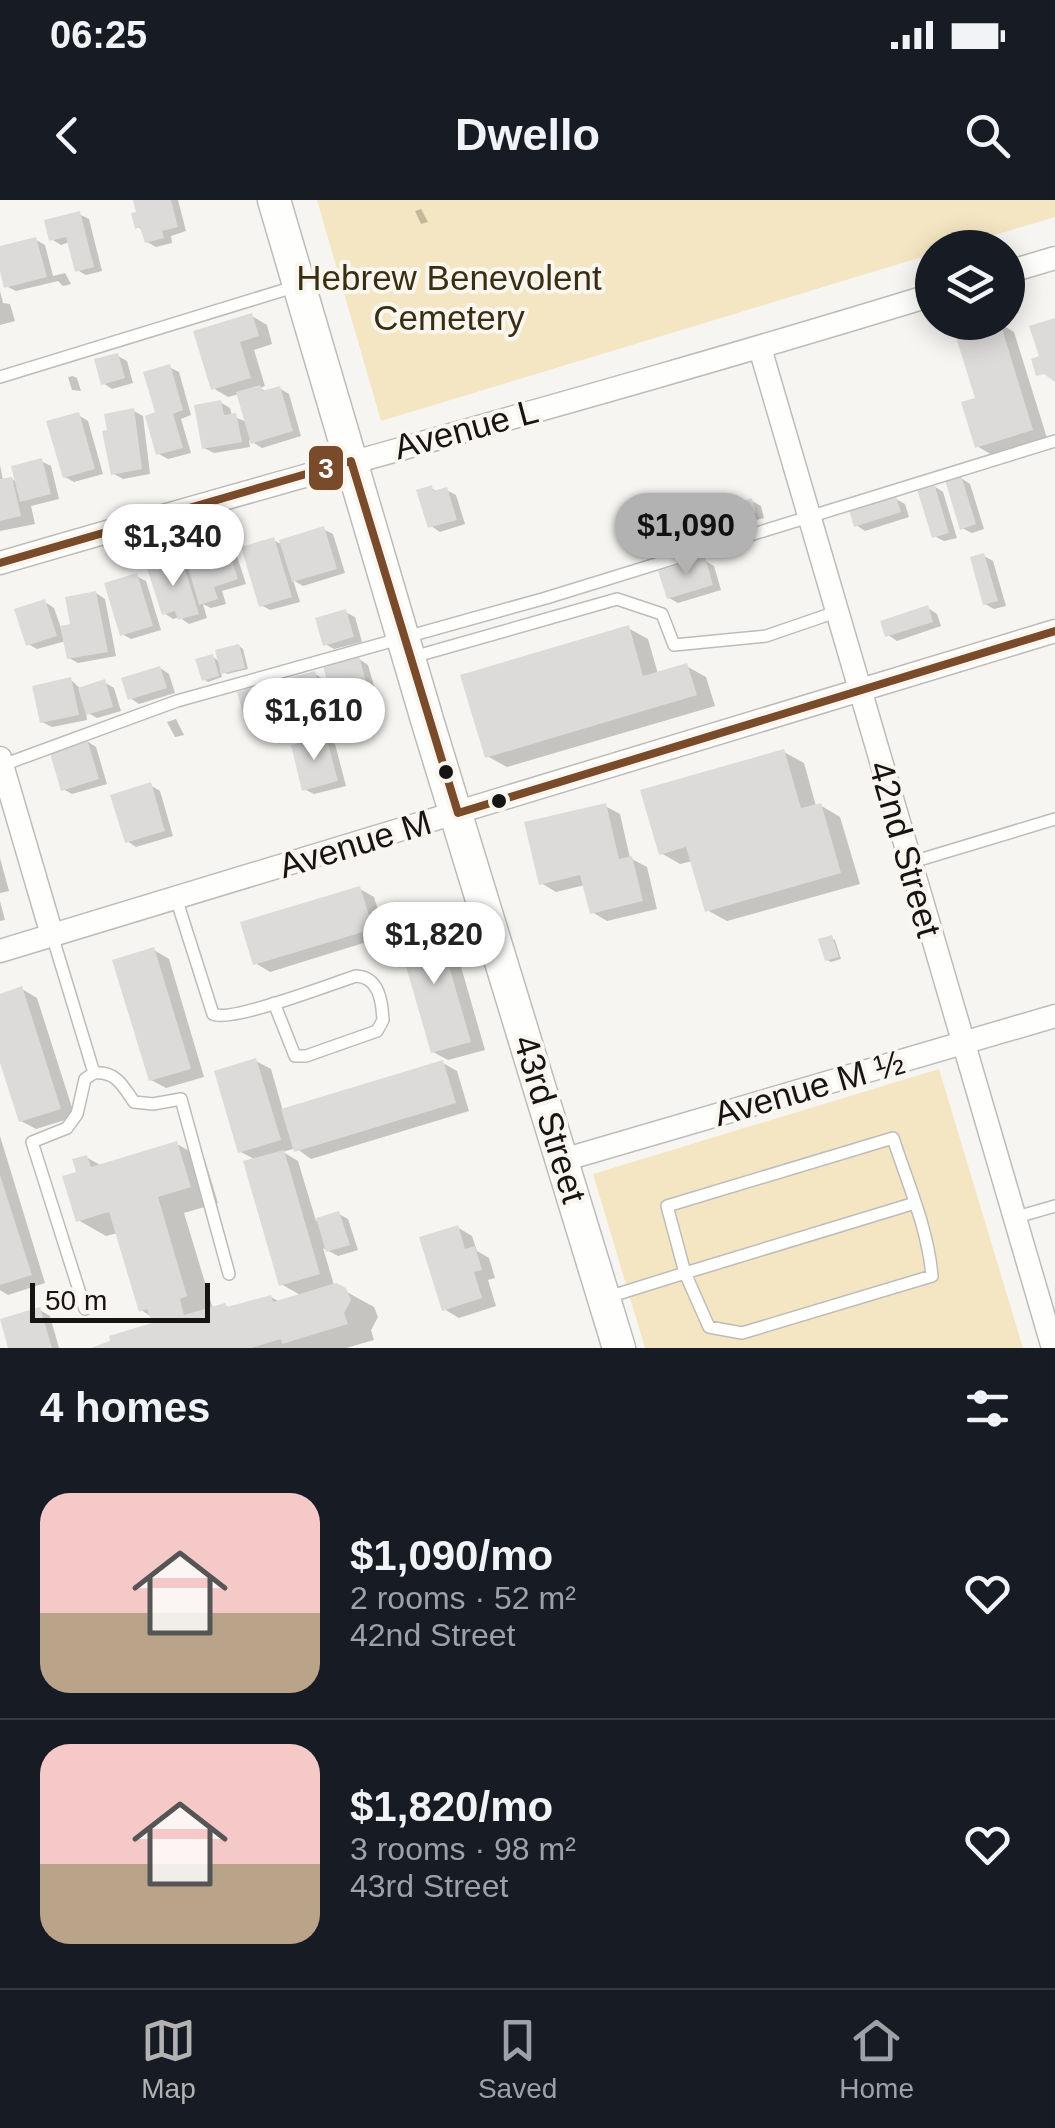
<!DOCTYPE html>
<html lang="en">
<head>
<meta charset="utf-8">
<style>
  :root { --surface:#171b24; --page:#242831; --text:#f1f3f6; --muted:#9ea1a6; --line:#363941; --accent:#b2b2b3 }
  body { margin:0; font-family:Arial,sans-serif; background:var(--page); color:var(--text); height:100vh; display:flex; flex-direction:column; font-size:38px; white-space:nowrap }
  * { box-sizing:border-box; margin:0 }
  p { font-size:32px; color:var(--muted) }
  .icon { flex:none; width:55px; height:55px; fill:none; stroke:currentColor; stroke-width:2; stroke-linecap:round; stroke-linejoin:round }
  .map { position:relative; height:1148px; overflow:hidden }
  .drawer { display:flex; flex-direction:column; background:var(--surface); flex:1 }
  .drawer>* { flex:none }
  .tools { position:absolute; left:915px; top:30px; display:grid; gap:20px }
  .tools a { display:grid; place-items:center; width:110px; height:110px; border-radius:50%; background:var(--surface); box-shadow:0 5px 25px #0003; font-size:50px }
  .scale { position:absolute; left:30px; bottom:25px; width:180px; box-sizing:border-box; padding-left:10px; border:5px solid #161513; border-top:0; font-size:28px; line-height:35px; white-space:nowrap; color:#161513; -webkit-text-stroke:8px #f9f6f0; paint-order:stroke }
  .price { position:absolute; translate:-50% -85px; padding:0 22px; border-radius:35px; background:#fff; color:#222; font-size:32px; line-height:65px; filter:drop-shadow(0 2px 5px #0008) }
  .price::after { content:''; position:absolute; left:50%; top:60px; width:30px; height:22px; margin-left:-15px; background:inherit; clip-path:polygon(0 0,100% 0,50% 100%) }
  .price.active { background:var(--accent); color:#111 }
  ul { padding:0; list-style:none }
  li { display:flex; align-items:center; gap:30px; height:250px; padding:0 40px }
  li+li { border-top:2px solid var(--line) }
  li span { display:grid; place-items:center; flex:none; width:280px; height:200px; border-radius:30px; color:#555 }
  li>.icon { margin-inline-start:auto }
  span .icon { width:120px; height:120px; fill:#fffc; stroke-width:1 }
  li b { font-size:42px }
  h2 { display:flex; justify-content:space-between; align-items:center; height:120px; padding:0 40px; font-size:42px }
  .status { display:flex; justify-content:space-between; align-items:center; height:70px; padding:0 50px; background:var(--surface); direction:ltr }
  .status svg { height:28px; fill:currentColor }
  header { display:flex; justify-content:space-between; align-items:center; height:130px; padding:0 40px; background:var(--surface); font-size:45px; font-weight:600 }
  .tab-bar { display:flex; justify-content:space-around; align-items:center; height:140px; border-top:2px solid var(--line); background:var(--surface); font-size:28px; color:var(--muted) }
  .tab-bar a { display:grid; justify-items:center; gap:5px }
  .tab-bar .active { color:var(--accent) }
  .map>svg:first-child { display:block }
  .green { fill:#f5e6c3 }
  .shadow { fill:#0003 }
  .building { fill:#dddbd9 }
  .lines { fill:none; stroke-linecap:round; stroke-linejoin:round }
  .lane-casing { stroke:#bdbcba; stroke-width:14 }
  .street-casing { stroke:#bdbcba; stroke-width:25 }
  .secondary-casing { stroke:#bdbcba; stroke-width:35 }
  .lane { stroke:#fefefd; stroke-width:11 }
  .street { stroke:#fefefd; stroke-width:22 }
  .secondary { stroke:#fefefd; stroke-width:32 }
  .bus-1-casing { stroke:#f9f6f0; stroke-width:15 }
  .bus-1 { stroke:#7a4b2a; stroke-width:8 }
  .bus-dot { fill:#161513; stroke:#f9f6f0; stroke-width:4 }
  .labels { text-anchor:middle; stroke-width:8; stroke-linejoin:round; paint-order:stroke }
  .park-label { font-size:35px; fill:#3a2e11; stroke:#f9f6f0 }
  .street-label { font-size:35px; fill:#161513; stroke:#f9f6f0 }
  .line-badge { stroke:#f9f6f0; stroke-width:4 }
  .badge-label { font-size:28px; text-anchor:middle; font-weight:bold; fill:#fff }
</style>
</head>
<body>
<div class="status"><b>06:25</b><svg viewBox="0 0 49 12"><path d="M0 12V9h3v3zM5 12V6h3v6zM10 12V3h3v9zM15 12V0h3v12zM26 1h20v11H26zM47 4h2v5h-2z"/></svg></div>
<header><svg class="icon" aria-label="back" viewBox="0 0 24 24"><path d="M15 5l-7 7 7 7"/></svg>Dwello<svg class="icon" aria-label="search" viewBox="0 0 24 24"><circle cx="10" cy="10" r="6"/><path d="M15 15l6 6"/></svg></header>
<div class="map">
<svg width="1055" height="1148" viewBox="0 0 1055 1148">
  <rect width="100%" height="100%" fill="#f7f5f2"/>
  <!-- green -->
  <path class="green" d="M317 0H1055V17L955 47 932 48V54L381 221Z
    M939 869 1023 1148H645L593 974Z"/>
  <!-- shadow -->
  <path class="shadow" d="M136 0H178L186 31 171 36 172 43 156 47 147 42 144 31 138 27 140 13Z
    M421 9 428 22 421 24 415 11Z
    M79 14 89 19 102 71 86 75 77 70 70 42 61 45 51 39Z
    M36 40 45 45 53 76 65 73 71 84 63 86 58 81 16 91 6 86 0 49Z
    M943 41 948 44 953 48H938V43Z
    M0 91 3 103 10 104 15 121 0 125Z
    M252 116 267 125 272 144 254 150 265 186 260 188 267 192 279 188 289 194 301 236 262 248 249 240 250 247 214 253 204 248 220 202 230 208 232 216 247 222 239 194 228 197 213 188Z
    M999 123 1014 132 1047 238 992 255 977 246Z
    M118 156 127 161 133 183 112 189 103 183Z
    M169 167 179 172 191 215 181 219 191 253 168 259 159 254 158 214Z
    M73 176 77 178 81 191 72 190 68 177Z
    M134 211 143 216 150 274 123 279 114 274Z
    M78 215 88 221 103 274 74 282 65 277Z
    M41 261 51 266 59 299 31 306 35 324 0 331V265L3 281 12 279 18 283Z
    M961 278 970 284 984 329 972 333 962 328Z
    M934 286 943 292 957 338 944 341 934 336Z
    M431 288 438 292 446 290 456 295 465 324 440 332 431 326Z
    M896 299 905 304 909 317 865 331 856 325Z
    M752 301 761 306 764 318 724 329 714 324Z
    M700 305 704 307 709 326 690 332 686 330Z
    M323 329 333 334 345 373 303 386 293 380 300 402 270 410 261 405 273 340 285 346Z
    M228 350 237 356 246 384 222 391 226 404 211 408 203 404 207 418 189 424 179 417 173 419 164 413 181 360 186 363Z
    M984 356 993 361 1006 406 994 409 985 404Z
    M704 360 714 366 721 390 678 403 669 398Z
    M136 376 146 381 161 430 131 439 122 434Z
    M96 393 105 399 116 456 78 463 69 458 66 441 37 449 28 444 45 402 54 408 61 428 73 426Z
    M928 408 937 414 941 426 897 441 888 435Z
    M345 412 355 417 362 442 334 449 325 444Z
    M628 428 648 439 658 474 686 466 706 477 715 506 507 567 487 556Z
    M239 446 243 449 248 469 227 474 220 470 222 477 208 482 204 479 213 457 220 462Z
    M359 459 368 465 376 493 343 502 328 494 329 499 285 511 290 528 273 532 264 527 262 519 256 520 246 515 315 474 330 483Z
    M160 468 169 474 175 493 139 504 130 498Z
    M71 480 81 489 104 482 114 488 121 511 97 518 86 512 87 520 52 527 42 522Z
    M176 519 184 535 175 537 167 522Z
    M326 539 335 544 346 586 314 594 304 589Z
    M87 541 96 547 107 584 72 594 63 589Z
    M784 552 804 563 816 606 820 605 840 617 860 684 727 721 707 710 693 661 680 664 661 653Z
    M150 585 160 591 173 636 136 647 127 641Z
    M605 606 620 614 630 658 647 667 657 709 607 721 592 712 585 685 556 692 541 683Z
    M0 658 9 691 0 693Z
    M360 689 374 697 386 736 270 772 255 763Z
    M0 701 5 720 0 721Z
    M436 723 451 732 485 850 448 860 433 852Z
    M831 738 835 740 841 759 831 762 827 760Z
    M154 750 169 759 204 877 166 888 151 880Z
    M22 789 37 798 75 917 36 929 21 921 0 855V796Z
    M256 861 271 869 283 911 443 863 457 871 469 911 311 959 296 948 283 952 298 961 316 1021 339 1014 348 1019 358 1050 338 1056 323 1048 334 1085 374 1107 378 1117 371 1130 374 1140 346 1148H96L155 1125 152 1117 141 1110 118 1033 106 1036 78 1020 79 973 86 957 102 966 177 944 205 960 218 1003 184 1013 213 1109 225 1105 231 1109 271 1097 280 1102 302 1096 281 1084 256 960 241 952Z
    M0 936 45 1083 8 1095 0 1090Z
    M457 1027 472 1036 477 1051 489 1058 495 1078 488 1080 496 1106 459 1118 444 1109Z
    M40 1110 50 1116 59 1148H11L3 1121Z"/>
  <!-- building -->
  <path class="building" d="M133 0H171L178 27 162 31 164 38 145 43 140 27 135 29 131 13 136 12Z
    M80 11 94 67 75 72 66 37 49 41 44 20Z
    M36 37 47 77 4 88 0 71V46Z
    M252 113 259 136 240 142 251 178 211 190 193 131Z
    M1055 118V182L1044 174 1036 176 1031 159 1039 156 1029 126Z
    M993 122H1000L1033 230 975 248 961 202 975 198 955 134Z
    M118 153 125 178 101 185 94 159Z
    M170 164 183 210 173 214 183 248 156 255 145 216 155 212 143 172Z
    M260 185 262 191 280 186 293 231 251 244 236 192Z
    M221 200 224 215 236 213 242 242 202 249 194 205Z
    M134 208 142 269 111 275 102 231 107 230 104 214Z
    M79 212 95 269 63 278 46 221Z
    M42 258 51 294 20 302 11 266Z
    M961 275 976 324 960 330 945 280Z
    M12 277 21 316 0 321V279Z
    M934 283 949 333 932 338 917 289Z
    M432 285 433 291 447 287 457 320 428 328 416 290Z
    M896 296 901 312 854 327 849 310Z
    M752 298 756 313 712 326 708 311Z
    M701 302 707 325 684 331 678 308Z
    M324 326 337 369 292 382 279 340Z
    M274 337 292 397 259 407 241 347Z
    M228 348 238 379 214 387 218 399 199 405 186 360Z
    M984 353 998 401 983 405 970 357Z
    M181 357 199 414 178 420 175 411 162 415 147 368Z
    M705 357 713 385 667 399 658 371Z
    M137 373 153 426 120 436 104 383Z
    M96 391 108 452 67 459 60 426 70 424 65 397Z
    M45 399 57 436 26 446 14 409Z
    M928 405 933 422 885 437 880 421Z
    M346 409 354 437 323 446 315 418Z
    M629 425 643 476 687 463 697 495 485 558 460 475Z
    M239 444 245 468 221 474 215 450Z
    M213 454 219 476 202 481 195 459Z
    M359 456 368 489 332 499 323 466Z
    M160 466 167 488 128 500 121 478Z
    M315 471 321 494 277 506 281 523 262 528 258 513 244 517 237 492Z
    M71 477 79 515 40 523 32 486Z
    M105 479 113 507 86 515 78 488Z
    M326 536 338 581 302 591 291 545Z
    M87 539 99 579 61 591 49 550Z
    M784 549 801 608 821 603 841 673 705 712 686 647 659 655 640 590Z
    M151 582 165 631 125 643 110 595Z
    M606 603 619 659 632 656 643 701 590 714 580 675 539 685 524 622Z
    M360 686 373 729 253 765 240 722Z
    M436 721 471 842 431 853 396 732Z
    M832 735 839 757 825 761 818 739Z
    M154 747 191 869 149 881 112 760Z
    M22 786 61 909 19 922 0 863V794Z
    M256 858 281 940 238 953 214 871Z
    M443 860 456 903 294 952 281 909Z
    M177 941 191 987 158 997 187 1096 180 1099 184 1115 225 1103 227 1107 271 1095 273 1102 336 1083 346 1088 351 1100 344 1113 348 1124 282 1144 281 1139 251 1148H91L110 1141 109 1136 152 1123 147 1109 139 1112 109 1012 76 1022 62 976 76 972 72 959 87 955 91 967Z
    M284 950 320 1074 279 1086 243 961Z
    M0 975 32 1075 0 1085Z
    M339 1011 350 1045 326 1052 316 1018Z
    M458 1025 465 1049 475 1046 482 1070 474 1072 482 1098 442 1111 419 1037Z
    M40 1107 52 1148H8L0 1119Z"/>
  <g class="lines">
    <defs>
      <path id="lane" d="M0 177 297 86
        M413 457 617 399 662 414 674 445 766 436 836 412
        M0 566 177 501 546 398 1055 241
        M909 663 1055 619
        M176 698 213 814C231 823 331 784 356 776 379 777 382 801 383 820L377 831 306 856H295L274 803
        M52 735 94 873C116 871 123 886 134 902L153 904 181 899 229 1074
        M1017 1017 1055 1006
        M608 1097 685 1073 709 1127 742 1133 932 1076C928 1029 908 984 893 938L667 1006 685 1073 915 1003
        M85 1109 32 942 67 928 77 914 85 879 94 873"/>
      <path id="street" d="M1008 72 1055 58
        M760 148 1053 1148
        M0 363C310 272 623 190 932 95
        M0 558 52 735
        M0 751 1055 431
        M563 960 1055 816"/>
      <path id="secondary" d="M274 0 428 523 619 1148"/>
    </defs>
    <!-- lane casing -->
    <use href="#lane" class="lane-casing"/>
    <!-- street casing -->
    <use href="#street" class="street-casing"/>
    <!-- secondary casing -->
    <use href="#secondary" class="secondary-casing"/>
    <!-- lane -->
    <use href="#lane" class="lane"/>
    <!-- street -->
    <use href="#street" class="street"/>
    <!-- secondary -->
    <use href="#secondary" class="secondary"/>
    <defs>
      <path id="bus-1" d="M0 363 351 261 458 613 1055 431"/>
    </defs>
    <!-- bus-1 casing -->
    <use href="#bus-1" class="bus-1-casing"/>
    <!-- bus-1 -->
    <use href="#bus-1" class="bus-1"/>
  </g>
  <!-- markers -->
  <g class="bus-dot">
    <circle cx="446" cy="572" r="9"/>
    <circle cx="499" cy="601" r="9"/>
  </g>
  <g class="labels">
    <!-- park labels -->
    <g class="park-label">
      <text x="449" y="90">Hebrew Benevolent<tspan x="449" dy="40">Cemetery</tspan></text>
    </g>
    <!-- street labels -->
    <g class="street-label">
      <text transform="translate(466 229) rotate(-15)" y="12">Avenue L</text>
      <text transform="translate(355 644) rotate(-17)" y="12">Avenue M</text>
      <text transform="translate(905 649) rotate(74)" y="12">42nd Street</text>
      <text transform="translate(809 888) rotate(-16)" y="12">Avenue M ½</text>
      <text transform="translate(550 919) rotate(73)" y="12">43rd Street</text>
    </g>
  </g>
  <rect class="line-badge" x="307" y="244" width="38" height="48" rx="10" fill="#7a4b2a"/>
  <g class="badge-label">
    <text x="326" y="278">3</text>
  </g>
</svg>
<div class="tools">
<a><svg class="icon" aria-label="layers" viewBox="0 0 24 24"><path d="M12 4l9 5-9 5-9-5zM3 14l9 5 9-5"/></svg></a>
</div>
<div class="scale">50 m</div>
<b class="price active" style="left:686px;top:378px">$1,090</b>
<b class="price" style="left:173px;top:389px">$1,340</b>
<b class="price" style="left:314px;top:563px">$1,610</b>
<b class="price" style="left:434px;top:787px">$1,820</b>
</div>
<section class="drawer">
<h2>4 homes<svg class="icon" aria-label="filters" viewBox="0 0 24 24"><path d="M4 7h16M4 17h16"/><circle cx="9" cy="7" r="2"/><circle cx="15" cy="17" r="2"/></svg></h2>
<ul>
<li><span style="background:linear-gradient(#f6c9c9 60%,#b9a48a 0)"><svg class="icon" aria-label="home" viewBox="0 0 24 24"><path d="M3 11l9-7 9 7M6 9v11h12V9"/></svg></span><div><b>$1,090/mo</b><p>2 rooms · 52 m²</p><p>42nd Street</p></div><svg class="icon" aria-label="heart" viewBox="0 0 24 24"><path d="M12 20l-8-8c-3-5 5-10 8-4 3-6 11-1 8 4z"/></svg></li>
<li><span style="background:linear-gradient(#f6c9c9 60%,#b9a48a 0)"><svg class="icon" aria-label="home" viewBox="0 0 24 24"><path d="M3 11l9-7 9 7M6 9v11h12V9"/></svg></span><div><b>$1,820/mo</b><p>3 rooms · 98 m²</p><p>43rd Street</p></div><svg class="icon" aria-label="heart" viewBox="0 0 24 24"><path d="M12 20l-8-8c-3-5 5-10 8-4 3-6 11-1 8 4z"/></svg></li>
</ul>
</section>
<nav class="tab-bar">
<a class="active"><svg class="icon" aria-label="map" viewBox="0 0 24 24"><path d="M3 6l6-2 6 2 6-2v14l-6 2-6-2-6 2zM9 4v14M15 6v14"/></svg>Map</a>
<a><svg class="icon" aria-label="saved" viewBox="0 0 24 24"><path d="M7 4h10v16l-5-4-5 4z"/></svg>Saved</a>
<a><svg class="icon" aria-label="home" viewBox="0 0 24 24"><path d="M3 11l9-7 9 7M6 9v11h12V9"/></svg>Home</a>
</nav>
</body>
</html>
